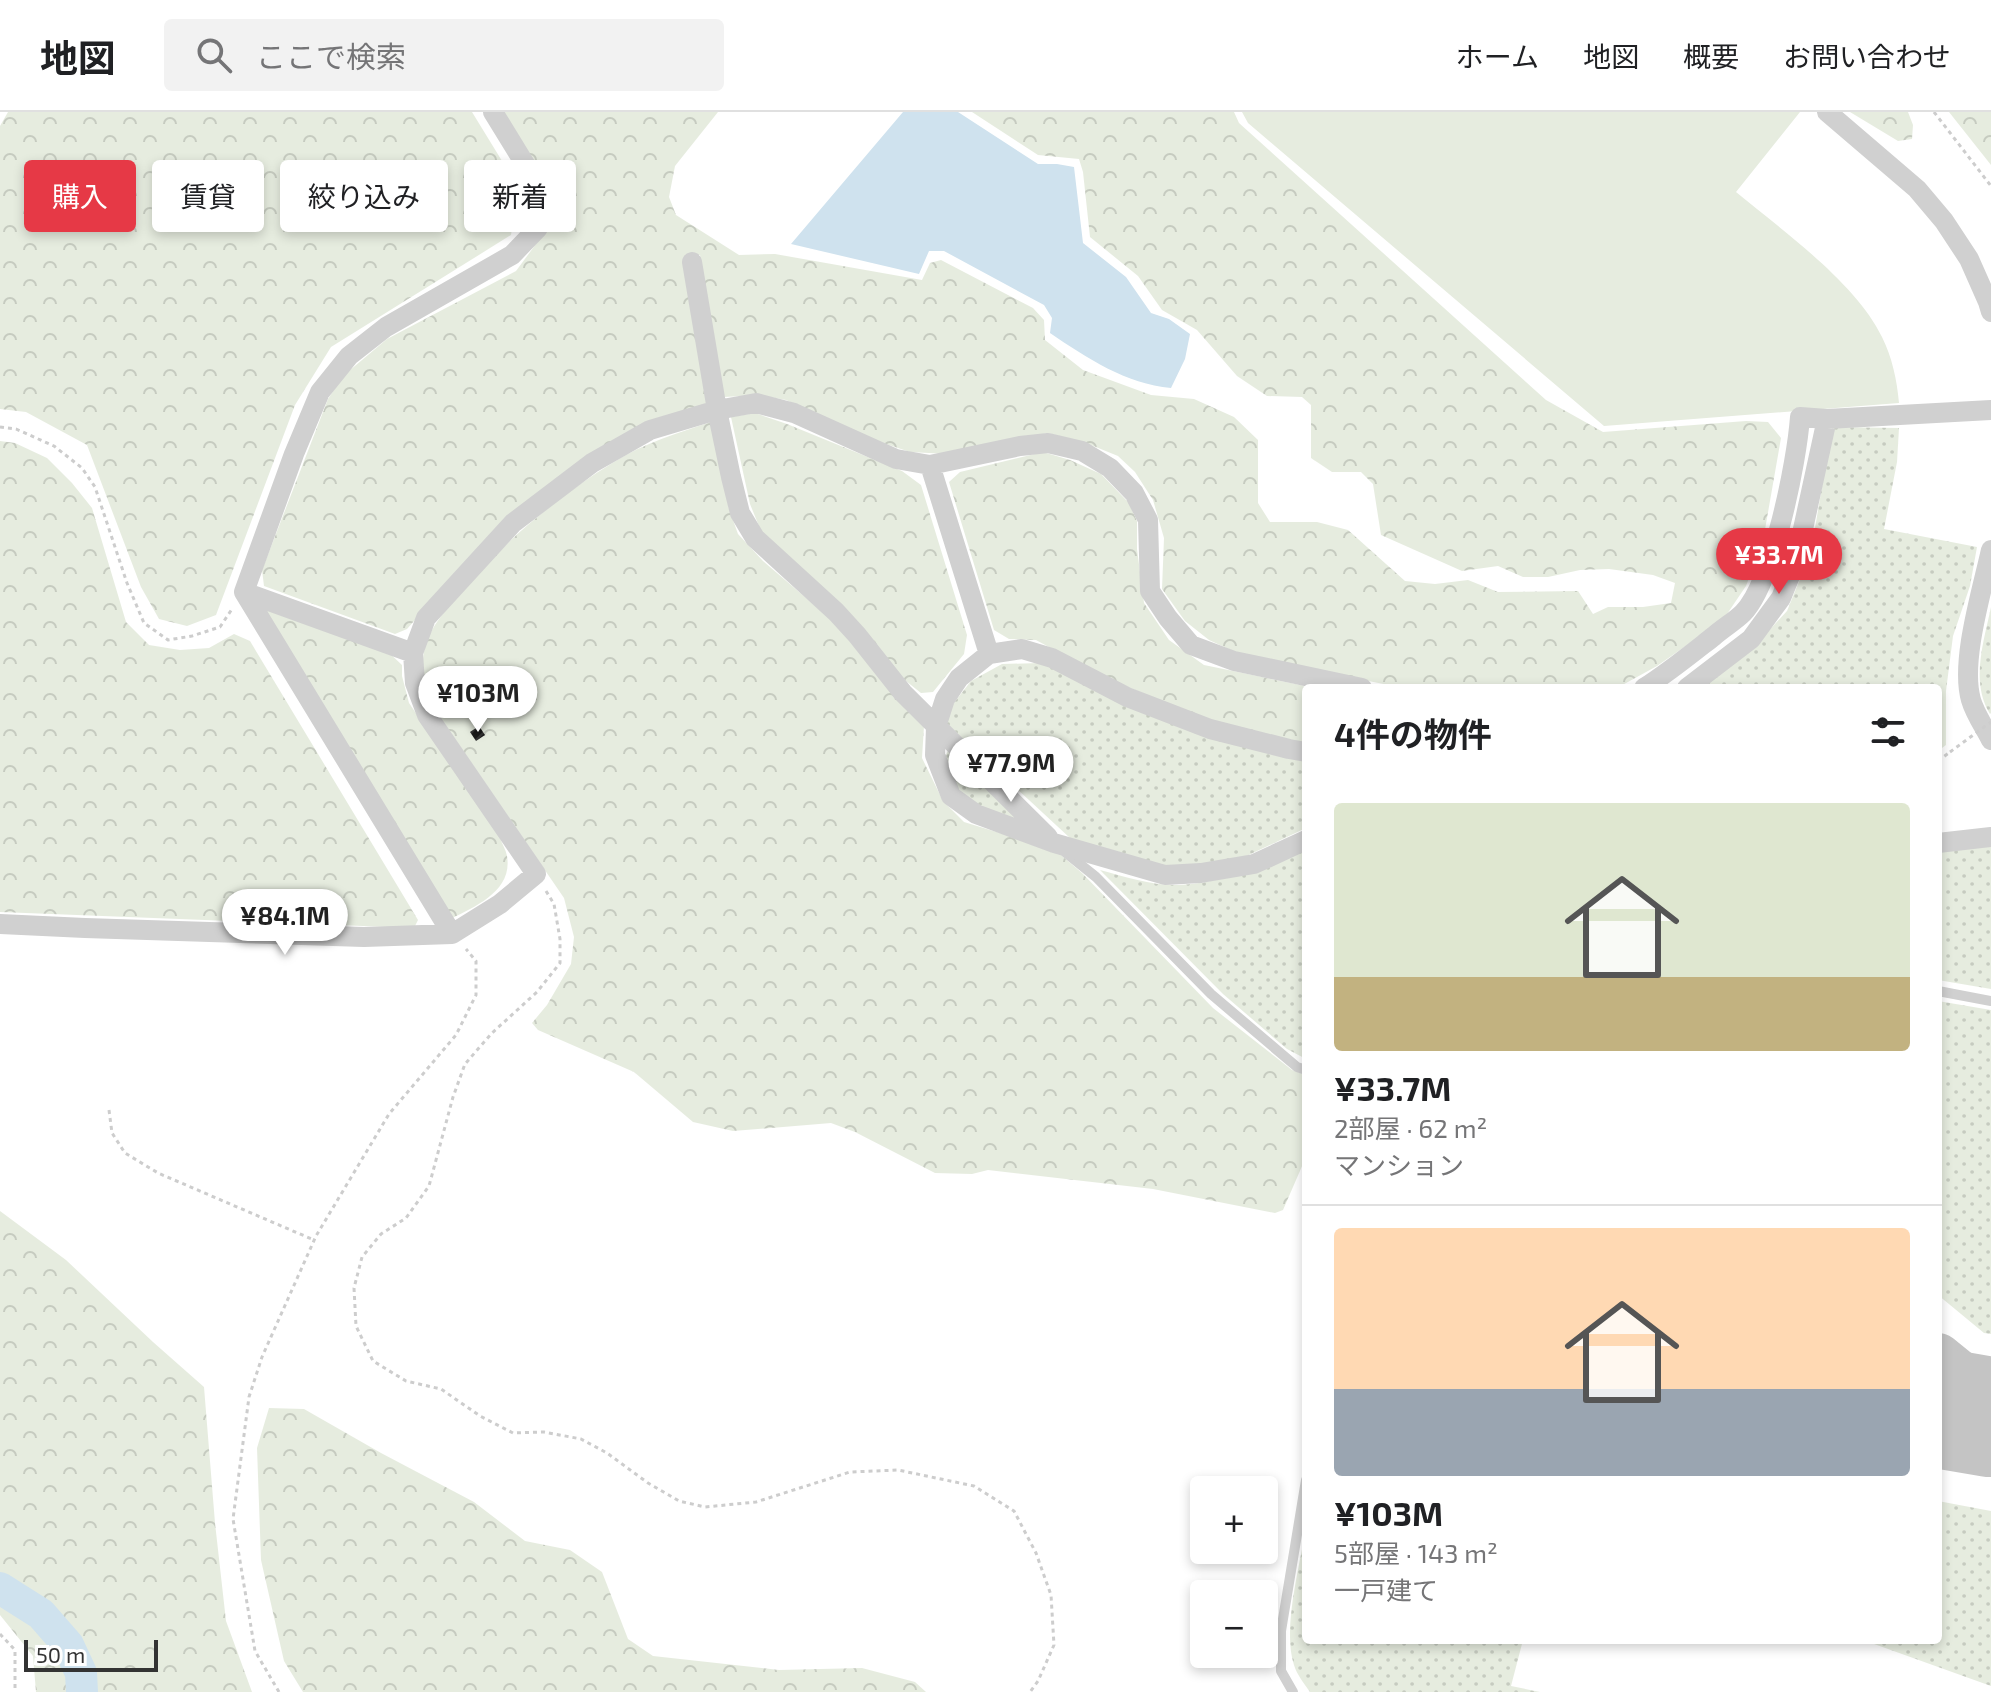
<!DOCTYPE html>
<html lang="ja">
<head>
<meta charset="utf-8">
<style>
  :root { --surface:#fff; --page:#f2f2f2; --text:#202124; --muted:#757577; --line:#e0e0e0; --accent:#e63946 }
  body { margin:0; font-family:"Exo 2","Noto Sans JP",sans-serif; background:var(--page); color:var(--text); height:100vh; display:flex; flex-direction:column; font-size:30px; white-space:nowrap }
  * { box-sizing:border-box; margin:0 }
  p { font-size:26px; color:var(--muted) }
  .icon { flex:none; width:44px; height:44px; fill:none; stroke:currentColor; stroke-width:2; stroke-linecap:round; stroke-linejoin:round }
  .map { position:relative; flex:1; overflow:hidden }
  .sheet { position:absolute; left:1302px; top:572px; width:640px; height:960px; display:flex; flex-direction:column; background:var(--surface); border-radius:8px; box-shadow:0 4px 12px #0003 }
  .sheet>* { flex:none }
  .guide { position:absolute; left:24px; top:48px; width:760px; height:72px; display:flex; gap:16px }
  .fabs { position:absolute; left:1190px; top:1364px; display:grid; gap:16px }
  .fabs a { display:grid; place-items:center; width:88px; height:88px; border-radius:8px; background:var(--surface); box-shadow:0 4px 12px #0003; font-size:40px }
  .scale { position:absolute; left:24px; bottom:20px; width:134px; box-sizing:border-box; padding-left:8px; border:4px solid #333; border-top:0; font-size:22px; line-height:28px; white-space:nowrap; color:#333; -webkit-text-stroke:6px #fff; paint-order:stroke }
  .price { position:absolute; translate:-50% -68px; padding:0 18px; border-radius:28px; background:#fff; color:#222; font-size:26px; line-height:52px; filter:drop-shadow(0 2px 4px #0008) }
  .price::after { content:''; position:absolute; left:50%; top:48px; width:24px; height:18px; margin-left:-12px; background:inherit; clip-path:polygon(0 0,100% 0,50% 100%) }
  .price.active { background:var(--accent); color:#fff }
  ul { padding:0; list-style:none }
  li { display:grid; align-content:center; gap:16px; height:424px; padding:0 32px }
  li+li { border-top:2px solid var(--line) }
  li span { display:grid; place-items:center; height:248px; border-radius:8px; color:#555 }
  li>.icon { margin-inline-start:auto }
  span .icon { width:144px; height:144px; fill:#fffc; stroke-width:1 }
  li b { font-size:34px }
  h2 { display:flex; justify-content:space-between; align-items:center; height:96px; padding:0 32px; font-size:34px }
  .chip { padding:0 28px; border-radius:8px; background:var(--surface); box-shadow:0 4px 12px #0003; font-size:28px; line-height:72px }
  .chip.active { background:var(--accent); color:#fff }
  header { display:flex; align-items:center; gap:48px; box-sizing:border-box; height:112px; padding:0 40px; background:var(--surface); border-bottom:2px solid var(--line) }
  header strong { font-size:38px }
  nav { display:flex; gap:44px; margin-inline-start:auto; font-size:28px }
  .search { width:560px; height:72px; background:var(--page); display:flex; align-items:center; gap:20px; box-sizing:border-box; padding:0 28px; border-radius:8px; color:var(--muted); font-size:30px }
  .map>svg:first-child { display:block }
  .grass { fill:url(#grass-dots) }
  .forest { fill:url(#forest-crowns) }
  .garden { fill:#e6ecdf }
  .water { fill:#cfe2ee }
  .lines { fill:none; stroke-linecap:round; stroke-linejoin:round }
  .river { stroke:#cfe2ee; stroke-width:32 }
  .taxiway { stroke:#c4c4c4; stroke-width:48 }
  .runway { stroke:#c4c4c4; stroke-width:120 }
  .building { fill:url(#building-hatch) }
  .path { stroke:#cdcdcd; stroke-width:3; stroke-dasharray:4 4; stroke-linecap:butt }
  .lane { stroke:#d0d0d0; stroke-width:10 }
  .street { stroke:#d0d0d0; stroke-width:20 }
  .path-bridge { stroke:#cdcdcd; stroke-width:3; stroke-dasharray:4 4; stroke-linecap:butt }
</style>
</head>
<body>
<header>
<strong>地図</strong>
<div class="search"><svg class="icon" aria-label="search" viewBox="0 0 24 24"><circle cx="10" cy="10" r="6"/><path d="M15 15l6 6"/></svg>ここで検索</div>
<nav><a>ホーム</a><a>地図</a><a>概要</a><a>お問い合わせ</a></nav>
</header>
<div class="map">
<svg width="1991" height="1580" viewBox="0 0 1991 1580">
  <defs>
    <pattern id="grass-dots" width="8" height="8" patternUnits="userSpaceOnUse" patternTransform="scale(2)"><rect width="8" height="8" fill="#e6ecdf"/><path d="M2 2h.1M6 6h.1" fill="none" stroke="#c6cbc0" stroke-width="1.8" stroke-linecap="round"/></pattern>
    <pattern id="forest-crowns" width="20" height="18" patternUnits="userSpaceOnUse" patternTransform="scale(2)"><rect width="20" height="18" fill="#e6ecdf"/><path d="M2 6a3 3 0 1 1 6 0M12 15a3 3 0 1 1 6 0" fill="none" stroke="#c6cbc0"/></pattern>
    <pattern id="building-hatch" width="6" height="6" patternUnits="userSpaceOnUse" patternTransform="scale(2)"><rect width="6" height="6" fill="#1a1a1a"/><path d="M-1 1l2-2M0 6l6-6M5 7l2-2" fill="none" stroke="#333"/></pattern>
  </defs>
  <rect width="100%" height="100%" fill="#fff"/>
  <!-- grass -->
  <path class="grass" d="M1832 315 1899 316 1897 350 1884 417 1977 435 1970 474 1953 524 1946 579V633L1938 639V576H1700L1750 539 1787 499 1811 440Z
    M1991 495V601L1990 602C1970 570 1984 529 1991 495Z
    M1040 551 1306 646V716L1240 747 1186 755 1146 752 1070 726 946 611 949 597 971 569 1002 552Z
    M948 638 1025 713 983 696 957 678 944 649Z
    M1991 731V877L1938 868V738Z
    M1306 738V947L1287 937 1223 882 1100 758C1126 765 1153 774 1180 773 1223 771 1265 752 1306 738Z
    M1938 889 1991 898V1222L1984 1221 1938 1183Z
    M1938 1389 1991 1399V1574L1863 1528H1938Z
    M1306 1416V1528H1523L1511 1574 1540 1580H1310C1304 1571 1297 1563 1294 1553 1282 1518 1300 1453 1306 1416Z"/>
  <!-- forest -->
  <path class="forest" d="M8 0H472L518 75 511 123 331 235 295 293 216 503 187 514 159 507 141 475 87 333 26 300 0 297V14Z
    M501 0H718L675 54 669 85 676 103 739 143 775 142 922 168 930 151 941 148 1033 196 1044 208 1045 228 1083 258 1151 283 1194 287 1234 305 1258 328V391L1270 410H1317L1348 418 1405 469 1435 472 1468 468 1498 480 1578 479 1593 502 1608 495H1643L1671 491 1675 471 1653 463 1609 457 1580 458 1548 465H1523L1498 454 1462 459 1381 423 1373 372 1361 360H1332L1311 346V293L1302 285 1267 284 1237 264 1197 218 1162 198 1138 164 1090 125 1083 60 1079 47 1038 43 972 0H1234L1239 11 1546 288 1603 320 1746 309 1768 310 1781 326 1763 429 1746 474 1723 508 1657 554 1617 576H1404L1246 545 1209 528 1185 509 1162 477 1164 426 1153 388 1135 360 1118 344 1086 331 1048 321 948 342 910 340 868 326 786 288 760 283 724 285 700 143 685 145 709 293 583 349 429 492 407 517 395 522 264 474 262 458 328 287 343 264 387 227 516 159 553 109V88L538 58Z
    M1850 0H1908L1913 13 1912 27 1898 29Z
    M1949 0H1991V53Z
    M755 301 787 312 902 359 921 373 967 523 964 542 933 580 921 581 906 569 763 424 750 392 731 305Z
    M711 310 729 397 738 422 763 449 841 516 924 614 922 646 943 689 964 710 1055 738 1082 761 1213 896 1292 958 1306 963V1045L1283 1098 1275 1101 1153 1077 988 1058 972 1062 935 1061 855 1020 831 1011 733 1019 693 1010 634 960 538 918 532 911 547 893 571 852 574 825 564 786 431 592C425 573 419 552 426 532 432 514 443 501 456 486 500 433 555 386 614 350 644 331 678 321 711 310Z
    M0 329 15 331 47 346 72 371 92 396 126 510 149 533 180 538 209 536 234 522 250 529 418 808 414 816 0 800Z
    M1043 340 1070 348 1101 362 1129 391 1137 409V437L1144 491 1169 528 1204 553 1315 576H1306V632L1202 606 1102 564 1036 528 1009 527 994 518 949 370 960 360Z
    M263 498H271L384 536 402 553V564L409 591 500 726C502 732 506 738 507 744 513 779 476 794 451 807Z
    M0 1099 66 1148 153 1230 204 1275 215 1411 226 1509 252 1580H36L33 1544 0 1503Z
    M269 1296 304 1297 381 1341 474 1390 525 1429 570 1438 602 1460 628 1527 653 1544 779 1558 862 1556 915 1570 926 1580H303L284 1549 261 1448 257 1336Z"/>
  <!-- garden -->
  <path class="garden" d="M1242 0H1800L1736 80C1782 118 1856 171 1882 225 1892 245 1897 268 1899 291L1604 314 1248 11Z"/>
  <!-- water -->
  <path class="water" d="M903 0H958L1038 52H1057L1074 55 1083 131 1126 165 1151 201 1169 207 1190 222 1185 247 1171 276C1126 272 1087 246 1050 221L1052 206 1044 193 944 139H929L919 162 791 132Z"/>
  <g class="lines">
    <!-- river -->
    <path class="river" d="M0 1476 41 1502 68 1533 81 1561 82 1580"/>
    <!-- taxiway -->
    <path class="taxiway" d="M1938 1245 1991 1288"/>
    <!-- runway -->
    <path class="runway" d="M1938 1296 1991 1305"/>
  </g>
  <!-- building -->
  <path class="building" d="M479 614 485 623 476 629 470 620Z"/>
  <g class="lines">
    <!-- path -->
    <path class="path" d="M1934 0 1991 74
      M0 315 16 317 54 334 82 356 95 375 127 471 144 511 168 528 192 524 220 515 232 497
      M1938 649 1950 640
      M546 779 554 792 560 827V851L537 880 492 921 465 952 453 985 429 1074 406 1106 381 1122 362 1145 354 1176 356 1214 373 1249 406 1269 441 1277 480 1304 513 1321 544 1320 581 1327 607 1341 648 1371 679 1389 705 1395 756 1390 850 1360 898 1358 974 1374 1014 1399 1036 1441 1051 1483 1054 1533 1038 1569 1030 1580
      M109 998 112 1021 125 1041 158 1061 314 1128
      M0 1522 15 1538V1580
      M279 1580 255 1539 233 1407 249 1285 262 1245 316 1124 389 1002 456 923 476 883V849L466 837"/>
    <!-- lane -->
    <path class="lane" d="M1065 740 1096 765 1211 882 1297 955 1306 958
      M1938 879 1991 889
      M1293 1580 1281 1559V1519L1306 1368"/>
    <!-- street -->
    <path class="street" d="M1827 0 1917 77 1944 109 1969 147 1988 190 1991 200
      M692 150 717 298 731 365 740 401 755 426 836 500 857 523 903 581 1048 725
      M930 353 989 542
      M1991 438C1982 479 1960 550 1971 588 1975 602 1985 616 1991 628
      M244 480 294 342 320 280 349 244 386 215 512 143 538 116 541 91 531 62 493 0
      M244 480 452 822
      M244 480 413 541
      M1644 576C1669 560 1691 542 1714 524 1723 516 1735 509 1743 501 1773 470 1797 349 1800 305L1827 307
      M1687 576 1751 527 1781 486 1796 449 1827 307 1991 298
      M1306 640 1289 637 1210 617 1127 585 1052 546 1022 537 989 542 959 566 945 587 936 615 935 643 951 684 976 702 1054 731 1165 763 1201 761 1254 752 1306 728
      M1938 731 1991 725
      M0 812 85 816 364 825 452 822 500 792 536 762 427 603 415 571 413 541 426 506 513 411 592 351 650 318 717 298 756 291 794 301 896 347 930 353 1020 334 1048 331 1082 339 1110 356 1134 381 1148 408 1150 479 1168 506 1191 533 1234 549 1362 576"/>
    <!-- path-bridge -->
    <path class="path-bridge" d="M1950 640 1991 610"/>
  </g>
</svg>
<div class="fabs">
<a>+</a>
<a>−</a>
</div>
<div class="scale">50 m</div>
<b class="price active" style="left:1779px;top:484px">¥33.7M</b>
<b class="price" style="left:478px;top:622px">¥103M</b>
<b class="price" style="left:1011px;top:692px">¥77.9M</b>
<b class="price" style="left:285px;top:845px">¥84.1M</b>
<div class="guide">
<a class="chip active">購入</a>
<a class="chip">賃貸</a>
<a class="chip">絞り込み</a>
<a class="chip">新着</a>
</div>
<section class="sheet">
<h2>4件の物件<svg class="icon" aria-label="filters" viewBox="0 0 24 24"><path d="M4 7h16M4 17h16"/><circle cx="9" cy="7" r="2"/><circle cx="15" cy="17" r="2"/></svg></h2>
<ul>
<li><span style="background:linear-gradient(#dfe7d0 70%,#c2b280 0)"><svg class="icon" aria-label="home" viewBox="0 0 24 24"><path d="M3 11l9-7 9 7M6 9v11h12V9"/></svg></span><div><b>¥33.7M</b><p>2部屋 · 62 m²</p><p>マンション</p></div></li>
<li><span style="background:linear-gradient(#ffd9b3 65%,#9aa5b1 0)"><svg class="icon" aria-label="home" viewBox="0 0 24 24"><path d="M3 11l9-7 9 7M6 9v11h12V9"/></svg></span><div><b>¥103M</b><p>5部屋 · 143 m²</p><p>一戸建て</p></div></li>
</ul>
</section>
</div>
</body>
</html>
